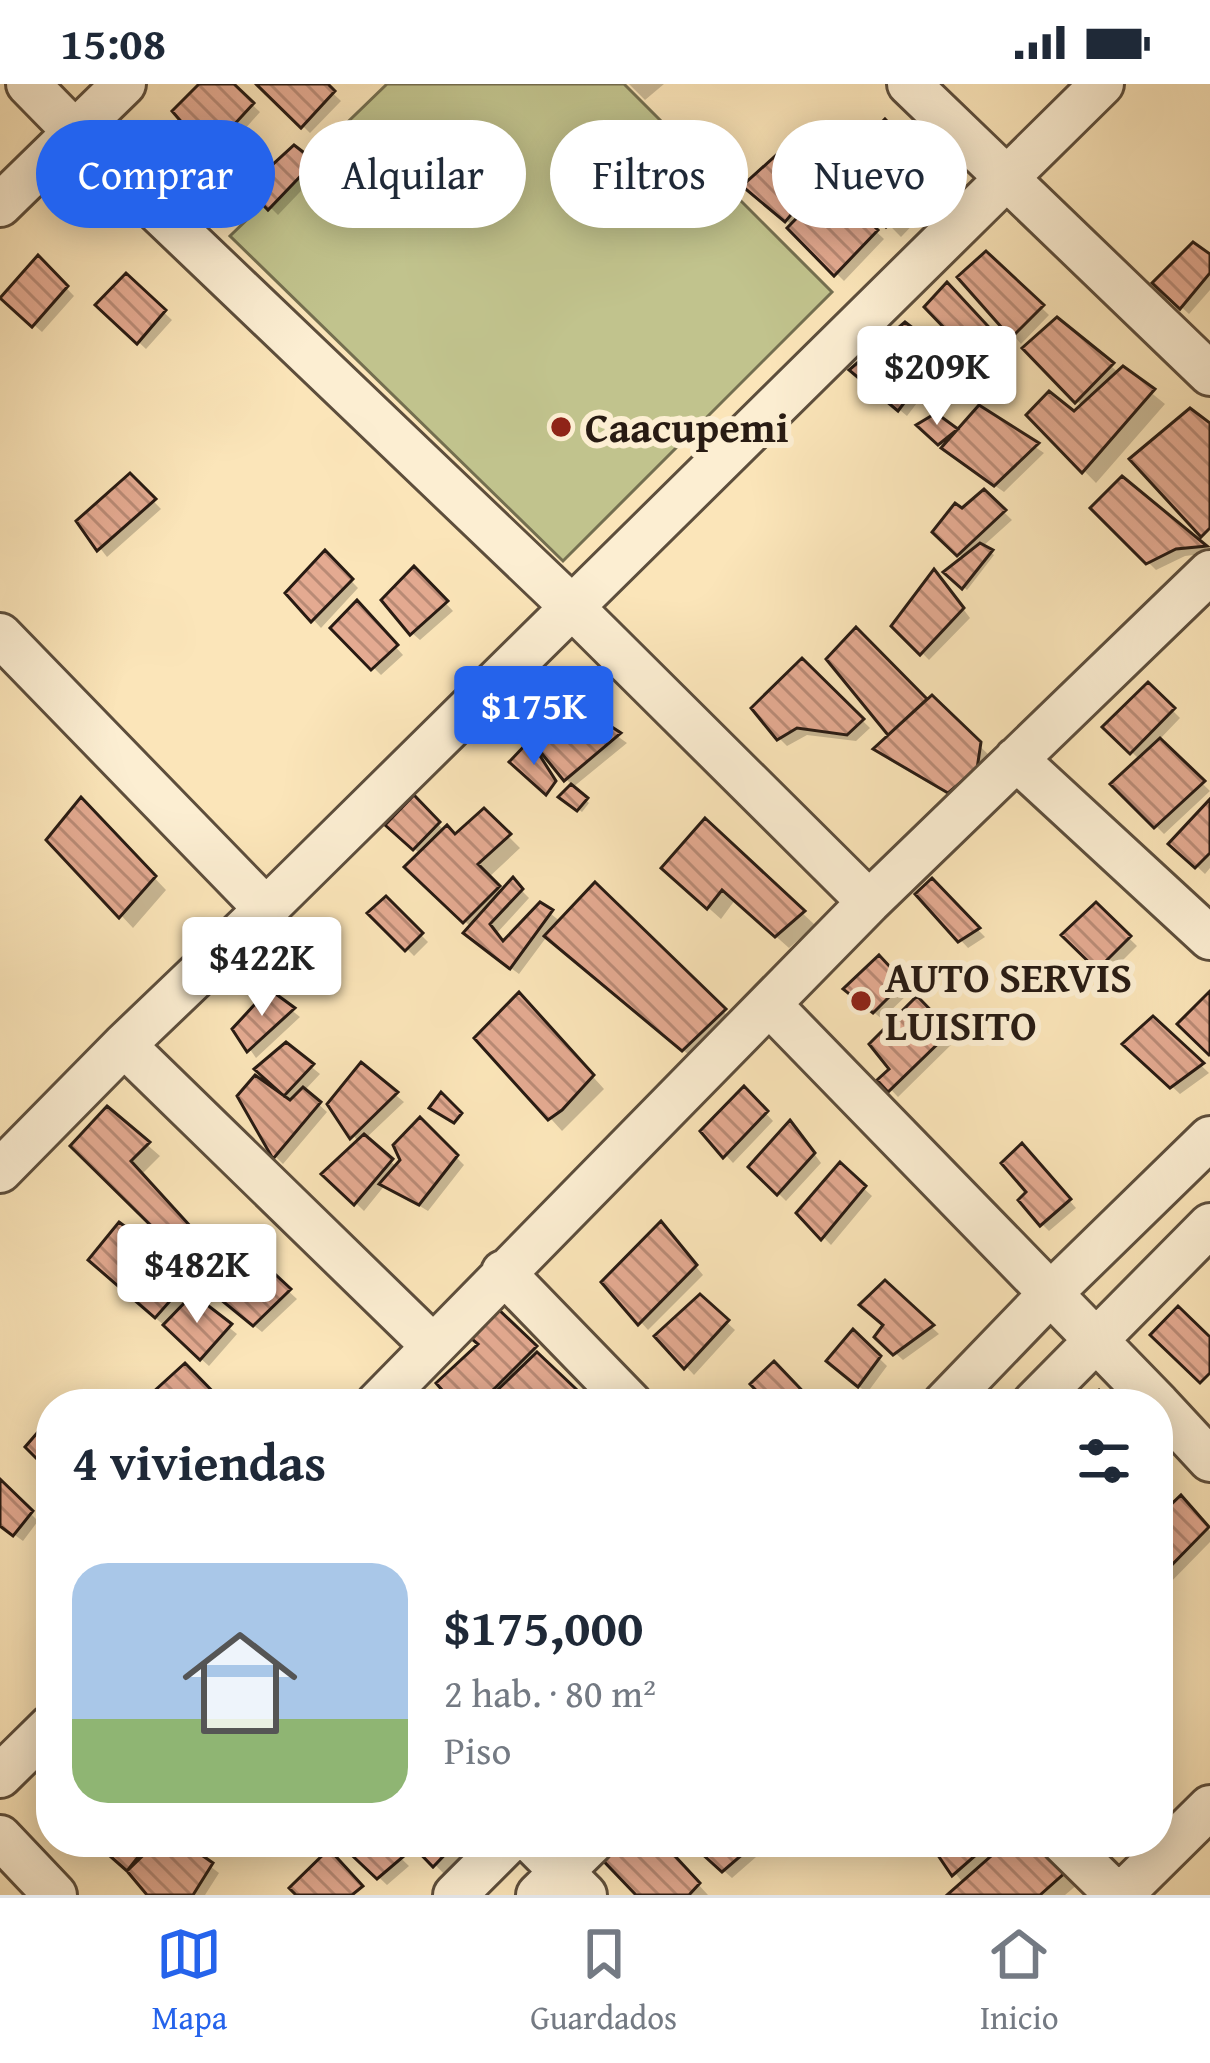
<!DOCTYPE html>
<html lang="es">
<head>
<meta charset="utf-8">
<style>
  :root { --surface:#fff; --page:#f2f2f3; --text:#1f2937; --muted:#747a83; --line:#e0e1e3; --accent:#2563eb }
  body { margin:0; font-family:"Gentium Book Plus",serif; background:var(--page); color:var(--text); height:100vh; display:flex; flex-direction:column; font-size:45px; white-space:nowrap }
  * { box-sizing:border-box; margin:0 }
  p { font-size:39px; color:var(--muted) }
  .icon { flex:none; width:66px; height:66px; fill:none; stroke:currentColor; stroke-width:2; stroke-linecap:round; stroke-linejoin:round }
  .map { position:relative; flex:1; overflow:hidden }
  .drawer { position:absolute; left:36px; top:1305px; width:1137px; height:468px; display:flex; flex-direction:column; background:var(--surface); border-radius:48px; box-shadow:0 6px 30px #0003 }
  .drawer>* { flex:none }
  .guide { position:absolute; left:36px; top:36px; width:1140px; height:108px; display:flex; gap:24px }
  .price { position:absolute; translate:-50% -102px; padding:0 27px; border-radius:12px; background:#fff; color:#222; font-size:39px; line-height:78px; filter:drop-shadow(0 3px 6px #0008) }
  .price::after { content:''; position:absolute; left:50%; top:72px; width:36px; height:27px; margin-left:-18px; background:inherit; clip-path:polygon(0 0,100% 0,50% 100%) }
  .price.active { background:var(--accent); color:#fff }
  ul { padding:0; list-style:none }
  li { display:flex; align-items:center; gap:36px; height:300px; padding:0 36px }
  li+li { border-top:3px solid var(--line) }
  li span { display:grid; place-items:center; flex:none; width:336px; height:240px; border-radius:36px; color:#555 }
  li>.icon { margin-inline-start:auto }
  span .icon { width:144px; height:144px; fill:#fffc; stroke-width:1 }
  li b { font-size:51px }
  h2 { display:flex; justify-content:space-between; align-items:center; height:144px; padding:0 36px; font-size:51px }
  .chip { padding:0 42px; border-radius:54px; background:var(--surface); box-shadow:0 6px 30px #0003; font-size:42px; line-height:108px }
  .chip.active { background:var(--accent); color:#fff }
  .status { display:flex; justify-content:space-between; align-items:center; height:84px; padding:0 60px; background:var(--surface); direction:ltr }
  .status svg { height:33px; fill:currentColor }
  .dock { display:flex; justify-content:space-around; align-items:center; height:168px; border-top:3px solid var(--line); background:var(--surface); font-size:33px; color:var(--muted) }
  .dock a { display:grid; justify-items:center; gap:6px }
  .dock .active { color:var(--accent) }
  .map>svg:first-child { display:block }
  .green { fill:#c1c38d; stroke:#746f50; stroke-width:3 }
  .shadow { fill:#0003 }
  .building { fill:url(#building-back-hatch); stroke:#281b13; stroke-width:3 }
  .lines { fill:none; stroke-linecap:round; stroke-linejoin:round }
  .minor-casing { stroke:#5d4e3c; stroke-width:48 }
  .minor { stroke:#fceed2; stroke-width:42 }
  .poi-dot { fill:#8f2418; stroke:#fceed2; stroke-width:4.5 }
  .labels { text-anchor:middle; stroke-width:12; stroke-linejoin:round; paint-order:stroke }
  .poi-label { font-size:42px; font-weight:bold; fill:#281b13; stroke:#fceed2; text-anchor:start }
</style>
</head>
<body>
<div class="status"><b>15:08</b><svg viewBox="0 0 49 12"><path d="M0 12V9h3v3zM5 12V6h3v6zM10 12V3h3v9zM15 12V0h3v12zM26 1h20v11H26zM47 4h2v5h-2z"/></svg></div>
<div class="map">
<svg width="1210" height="1811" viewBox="0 0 1210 1811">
  <defs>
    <pattern id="building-back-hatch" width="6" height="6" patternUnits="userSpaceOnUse" patternTransform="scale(3)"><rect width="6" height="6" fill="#e4aa91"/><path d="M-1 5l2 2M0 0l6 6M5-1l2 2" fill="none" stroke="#b98a75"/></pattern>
  </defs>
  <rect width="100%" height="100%" fill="#fbe5b9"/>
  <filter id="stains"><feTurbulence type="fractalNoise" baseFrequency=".00167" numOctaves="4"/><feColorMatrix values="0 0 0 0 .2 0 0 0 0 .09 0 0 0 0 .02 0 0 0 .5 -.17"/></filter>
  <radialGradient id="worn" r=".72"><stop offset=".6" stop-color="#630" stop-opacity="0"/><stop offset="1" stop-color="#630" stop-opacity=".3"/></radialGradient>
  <!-- green -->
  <path class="green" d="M387 0H624L832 208 563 477 230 152Z"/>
  <!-- shadow -->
  <path class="shadow" d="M203 0H230L260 28 218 75 176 27Z
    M260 0H323L341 17 310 49Z
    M629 0H664L645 16Z
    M885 39 948 104 901 153 838 89Z
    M805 49 813 56 834 96 829 103 884 155 844 197 791 144 793 142 754 109Z
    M313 79 320 87 278 131 251 104Z
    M986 171 1049 231 1021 260 962 193Z
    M1210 174V206L1189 230 1156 199Z
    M38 175 74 212 42 248 4 214Z
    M126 193 172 236 146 265 99 221Z
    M947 202 1004 264 987 285 928 223Z
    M1057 236 1119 289 1123 286 1165 320 1096 399 1030 331H1075L1083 323 1026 264Z
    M905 242 949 277 907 332 861 293Z
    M979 325 1044 369 1004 408 953 372 921 342 936 333 958 349Z
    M130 393 161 425 107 473 80 438Z
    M1122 396 1205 464 1210 469 1185 472 1156 486 1094 424Z
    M984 409 1012 436 982 463 994 471 967 506 948 489 964 475 936 448Z
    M325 470 358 504 321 544 289 509Z
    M414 486 453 527 420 556 412 549Z
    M942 497 970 534 929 576 895 541Z
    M357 521 403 571 381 591 334 544Z
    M856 548 927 619 931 615 992 674 962 719 889 676 877 665 892 651 830 575Z
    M802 578 870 644 856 657 807 651 787 662 779 654Z
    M1148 602 1180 634 1158 657 1210 707 1164 750 1114 700 1140 676 1106 643Z
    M592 634 627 659 572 704 589 719 582 728 563 713 573 702 566 695 576 644Z
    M414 716 445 747 456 754 484 728 520 764 488 794 503 809 513 798 529 814 496 850 504 860 541 822 561 838 595 802 736 940 696 977 548 851 519 890 475 857 472 844 408 783 421 771 390 741Z
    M82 718 166 806 133 844 50 755Z
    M1210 719V784L1205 790 1172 759Z
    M706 739 815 841 789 864 735 816 721 835 677 796Z
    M932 799 985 853 968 864 919 811Z
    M386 816 428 858 414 872 372 829Z
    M1096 822 1137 862 1107 892 1066 851Z
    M879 875 910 908 882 935 855 913Z
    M270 909 300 933 256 974 236 945Z
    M917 917 956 956 898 1013 882 996 894 985Z
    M531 924 604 1005 562 1047 478 954Z
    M1153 936 1209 989 1180 1010 1127 960Z
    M286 962 320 990 304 1007 327 1028 283 1080 276 1073 240 1013 282 1014Z
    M361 982 404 1018 365 1055 398 1084 420 1037 464 1081 428 1127 385 1101 364 1127 326 1090 359 1059 331 1021Z
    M744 1006 773 1037 733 1079 704 1047Z
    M107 1026 160 1072 141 1091 219 1177 235 1158 297 1215 262 1248 210 1205 206 1192 74 1062Z
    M798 1048 821 1079 786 1117 752 1083Z
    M1029 1071 1076 1124 1049 1147 1042 1140 1030 1108Z
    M840 1083 872 1112 831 1161 800 1129Z
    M668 1149 703 1191 648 1246 605 1198Z
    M99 1183 190 1194 197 1201 189 1211 237 1250 209 1282Z
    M885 1200 939 1250 903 1276 878 1253 886 1241Z
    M700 1214 735 1246 694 1291 658 1252Z
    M496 1227 543 1272 540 1275 585 1318 587 1316 592 1320H583L579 1316 575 1320H459Z
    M853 1249 887 1282 867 1309 838 1285Z
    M0 1399 38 1437 23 1457 0 1440Z
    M1189 1422 1210 1447V1458L1165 1504 1158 1497V1437Z
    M98 1758H178L219 1789 205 1811H154Z
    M346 1758H384L409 1782 387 1801 344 1760Z
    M413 1758H481L447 1793Z
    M659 1758 708 1811H641Z
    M692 1758H739L756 1773 732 1794Z
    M934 1758H980L992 1775 1011 1758H1028L1078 1800 1065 1811H952L964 1800 932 1760Z"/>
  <!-- building -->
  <path class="building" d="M199 0H234L254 19 208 69 172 27Z
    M256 0H328L335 7 301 44Z
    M885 35 938 90 886 143 833 89Z
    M805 45 828 87 785 138 742 102Z
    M294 61 315 77 268 126 247 104Z
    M830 100 878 146 834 192 787 144Z
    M1193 158 1210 170V189L1180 225 1152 199Z
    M986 167 1044 221 1011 254 957 193Z
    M38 171 68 202 32 243 0 214Z
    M126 189 166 226 137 260 95 221Z
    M947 198 999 254 978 279 924 223Z
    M1057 233 1114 279 1075 319 1022 264Z
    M905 238 943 267 898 327 849 286Z
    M1123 282 1155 305 1082 389 1026 331 1049 307 1074 327Z
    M979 321 1039 359 994 402 941 364Z
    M1190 324 1210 339V444L1201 453 1129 375Z
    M936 329 958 345 938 361 916 341Z
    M130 389 156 415 97 467 76 437Z
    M1122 392 1207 462 1176 465 1146 480 1090 424Z
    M984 405 1006 426 957 472 932 448 955 419 962 424Z
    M980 459 993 466 962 505 943 488Z
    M325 466 353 495 311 538 285 509Z
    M414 482 448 517 410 551 381 516Z
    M934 485 964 524 920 571 891 542Z
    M357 516 398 561 371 586 330 544Z
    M856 543 927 615 888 651 826 575Z
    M802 574 864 635 847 651 797 644 777 656 751 624Z
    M1148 598 1175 624 1130 670 1102 643Z
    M932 611 981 658 977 685 948 709 873 665Z
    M539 612 576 641 592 630 621 649 564 697 514 635Z
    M1160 654 1205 697 1154 744 1110 700Z
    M530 656 556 697 546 711 509 678Z
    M571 700 588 714 577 727 558 713Z
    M414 711 440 738 413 766 385 741Z
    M81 713 156 792 119 834 46 756Z
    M1210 715V769L1195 784 1168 760Z
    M484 724 511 750 478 780 500 802 463 839 404 783 447 741 455 750Z
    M705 734 805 827 775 853 722 806 707 825 661 784Z
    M513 793 523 805 490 840 503 857 540 818 553 826 510 885 463 849Z
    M932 794 980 844 958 858 915 810Z
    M595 798 726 925 682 967 544 852Z
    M386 812 423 849 405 867 367 829Z
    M1096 818 1131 852 1097 886 1061 851Z
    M879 871 904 898 873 929 843 905Z
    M269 905 295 924 247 968 232 945Z
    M1210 907V970L1209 971 1177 940Z
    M519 908 594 991 562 1026 548 1036 474 954Z
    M917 912 951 947 888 1008 877 996 889 985 869 960Z
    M1153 932 1204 979 1170 1004 1122 960Z
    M286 958 314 980 284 1012 254 985Z
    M361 978 398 1008 350 1055 327 1020Z
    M255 991 290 1016 303 1003 321 1018 273 1075 237 1012Z
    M744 1002 768 1027 723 1074 700 1047Z
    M441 1008 462 1029 454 1039 429 1024Z
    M107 1022 150 1058 131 1077 212 1166 191 1181 70 1062Z
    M420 1033 458 1071 419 1121 379 1100 400 1076 393 1061Z
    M790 1036 815 1069 777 1111 748 1083Z
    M364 1050 393 1075 354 1121 321 1090Z
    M1022 1059 1071 1115 1040 1142 1018 1116 1026 1108 1001 1079Z
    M840 1078 866 1102 821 1156 796 1129Z
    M661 1137 697 1181 638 1241 601 1198Z
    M119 1138 192 1192 155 1234 88 1176Z
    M235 1153 291 1205 253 1242 198 1197Z
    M885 1196 934 1241 893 1271 874 1253 883 1241 859 1221Z
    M193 1210 232 1240 200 1276 163 1241Z
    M700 1210 729 1236 684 1285 654 1252Z
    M1178 1222 1210 1253V1289L1200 1299 1150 1251Z
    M496 1223 537 1262 479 1320H454L436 1299 478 1260 467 1251Z
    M853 1245 881 1272 858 1303 826 1277Z
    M537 1268 576 1305 560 1320H483Z
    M774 1277 815 1320H769L750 1300Z
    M185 1279 225 1320H140Z
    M1099 1306 1113 1320H1083Z
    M51 1333V1389L25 1363Z
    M0 1395 33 1427 13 1452 0 1442Z
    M1181 1411 1209 1443 1158 1495V1433Z
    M94 1758H150L127 1787Z
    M157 1758H183L213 1779 193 1811H147L127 1787Z
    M342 1758H388L404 1772 377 1795 340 1760Z
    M409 1758H457L433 1783Z
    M600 1758H662L700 1799 689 1811H636L592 1765Z
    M689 1758H744L750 1764 722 1788Z
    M929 1758H981L985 1763 952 1792Z
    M1007 1758H1032L1068 1786 1040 1811H947Z
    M329 1765 363 1802 352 1811H296L289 1804Z"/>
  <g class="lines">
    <defs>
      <path id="minor" d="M28 0 74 47 572 523 869 818
        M909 0 1210 290
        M0 121 124 0
        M0 551 266 825
        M1016 675 1210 854
        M769 920 1158 1320
        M124 961 433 1262
        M0 1087 124 961 266 825 1102 0
        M503 1188 631 1320
        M377 1320 869 818 1210 488
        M944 1320 1051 1209 1210 1054
        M1033 1320 1210 1141
        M1158 1320 1210 1376
        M0 1692 51 1642
        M0 1753 55 1811
        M532 1758 585 1811
        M1063 1758 1117 1811
        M455 1811 508 1758
        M538 1811 592 1758
        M1121 1811 1210 1723"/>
    </defs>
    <!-- minor casing -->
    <use href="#minor" class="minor-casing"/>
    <!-- minor -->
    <use href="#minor" class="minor"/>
  </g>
  <!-- markers -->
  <g class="poi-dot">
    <circle cx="561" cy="343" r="12"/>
    <circle cx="861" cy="917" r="12"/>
  </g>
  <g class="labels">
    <!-- poi labels -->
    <g class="poi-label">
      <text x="585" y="358">Caacupemi</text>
      <text x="885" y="908">AUTO SERVIS<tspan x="885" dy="48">LUISITO</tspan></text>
    </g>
  </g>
  <rect width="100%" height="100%" filter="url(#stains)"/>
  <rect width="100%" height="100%" fill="url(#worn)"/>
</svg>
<b class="price" style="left:937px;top:344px">$209K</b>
<b class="price active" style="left:534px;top:684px">$175K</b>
<b class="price" style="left:262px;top:935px">$422K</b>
<b class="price" style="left:197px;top:1242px">$482K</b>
<div class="guide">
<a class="chip active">Comprar</a>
<a class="chip">Alquilar</a>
<a class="chip">Filtros</a>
<a class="chip">Nuevo</a>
</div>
<section class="drawer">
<h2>4 viviendas<svg class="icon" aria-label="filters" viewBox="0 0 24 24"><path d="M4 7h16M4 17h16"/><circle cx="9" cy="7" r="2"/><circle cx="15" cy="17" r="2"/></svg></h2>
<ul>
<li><span style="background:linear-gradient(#a9c7e8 65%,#8fb573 0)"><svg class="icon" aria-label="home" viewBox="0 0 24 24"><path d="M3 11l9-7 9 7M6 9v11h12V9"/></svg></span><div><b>$175,000</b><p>2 hab. · 80 m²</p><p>Piso</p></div></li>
</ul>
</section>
</div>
<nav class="dock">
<a class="active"><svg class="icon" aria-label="map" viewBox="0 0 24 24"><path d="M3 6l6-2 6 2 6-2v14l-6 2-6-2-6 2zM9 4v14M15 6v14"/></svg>Mapa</a>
<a><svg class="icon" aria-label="saved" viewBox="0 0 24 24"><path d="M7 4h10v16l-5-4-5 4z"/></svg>Guardados</a>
<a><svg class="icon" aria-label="home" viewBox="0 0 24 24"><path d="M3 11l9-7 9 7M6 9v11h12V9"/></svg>Inicio</a>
</nav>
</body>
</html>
